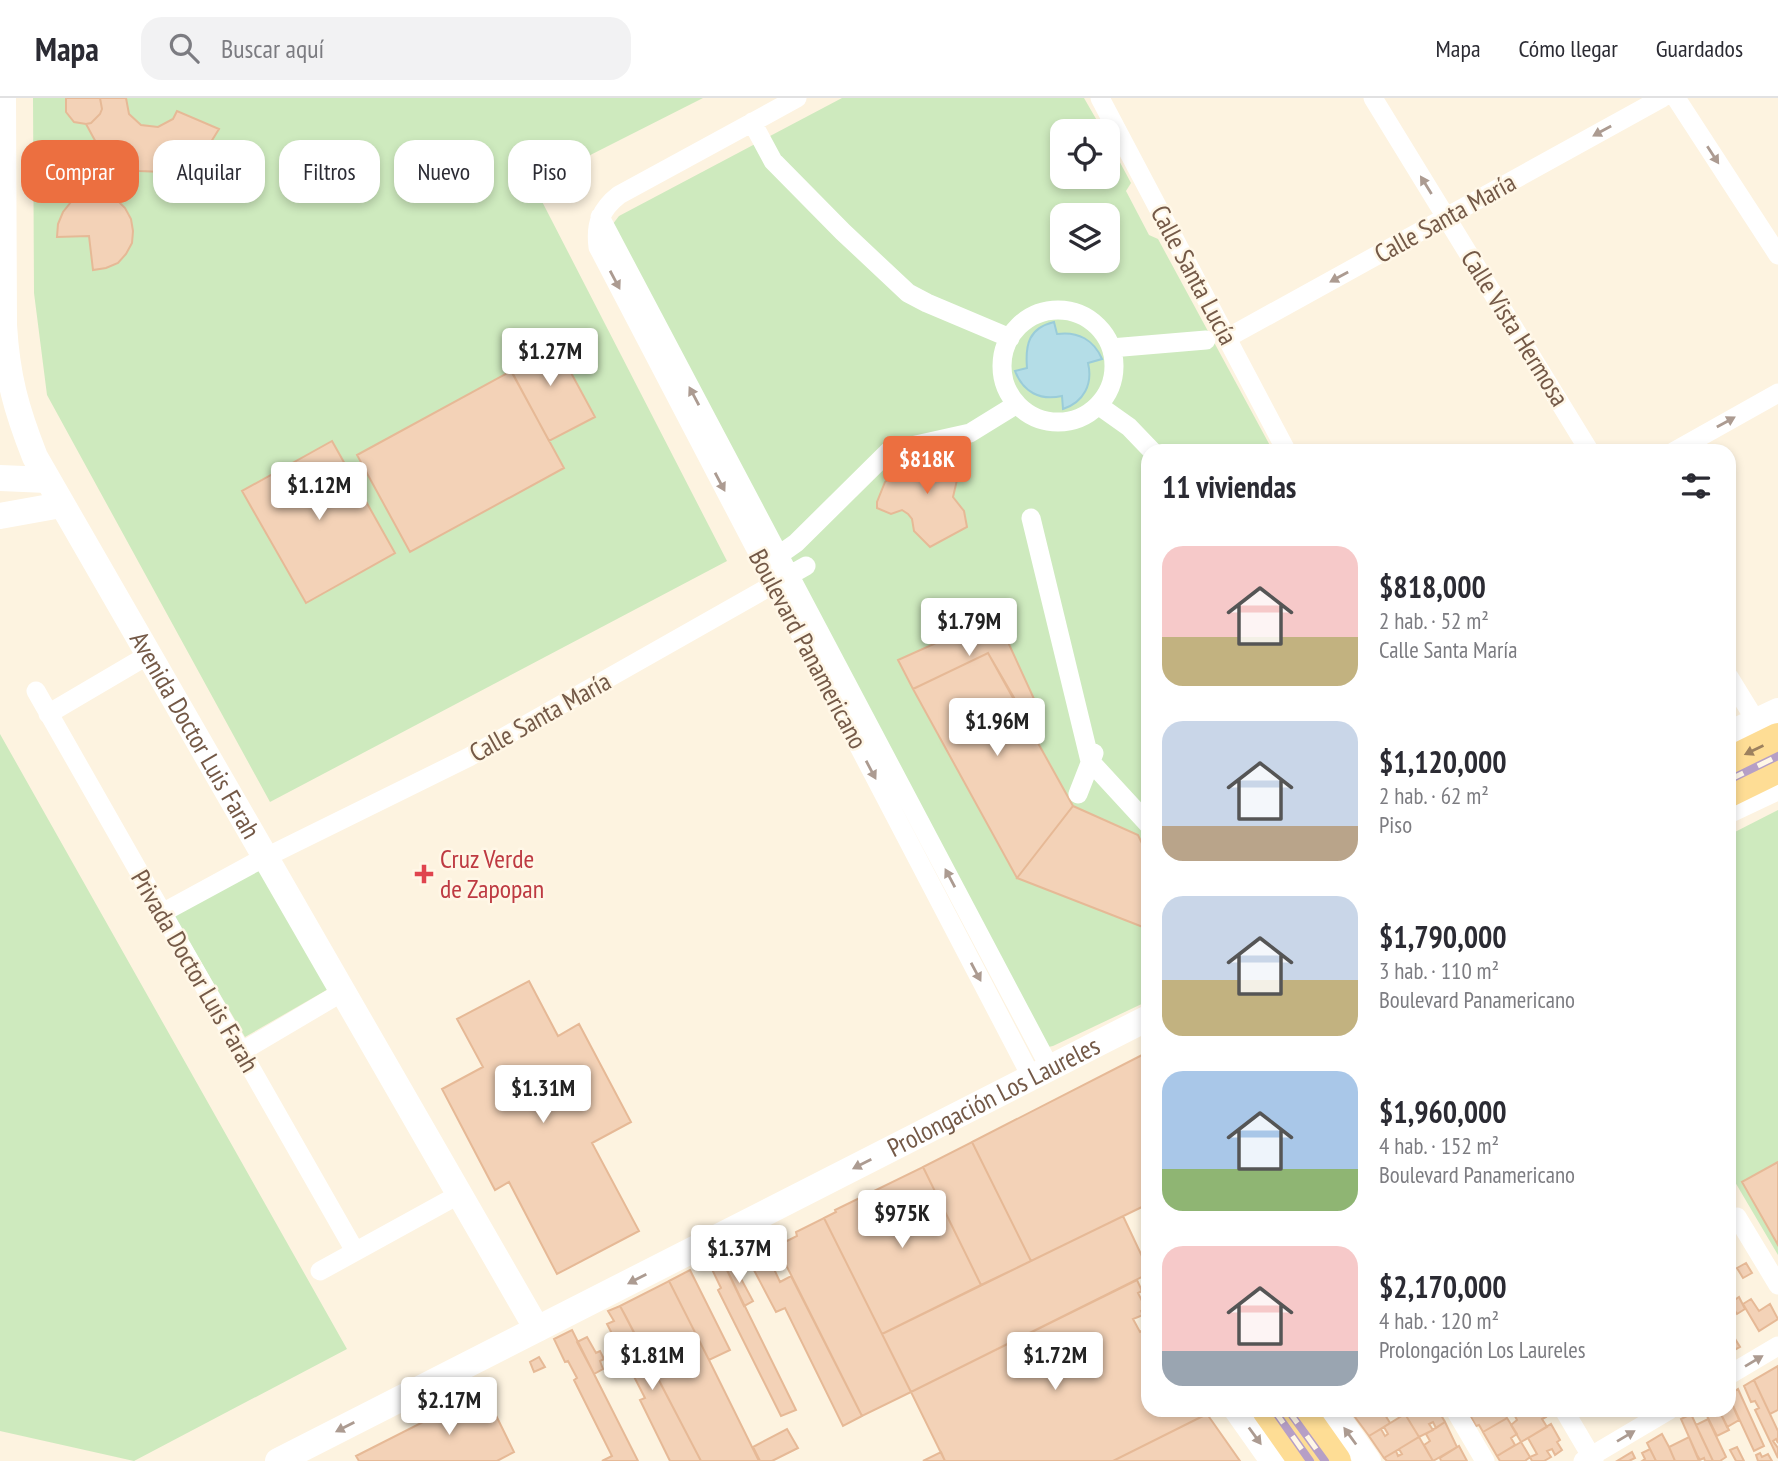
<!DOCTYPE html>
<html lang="es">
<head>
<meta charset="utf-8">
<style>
  :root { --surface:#fff; --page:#f2f2f3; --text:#2b2b33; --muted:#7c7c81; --line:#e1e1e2; --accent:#ec6f40 }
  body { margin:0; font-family:"PT Sans Narrow",sans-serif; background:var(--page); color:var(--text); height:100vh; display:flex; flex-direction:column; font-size:26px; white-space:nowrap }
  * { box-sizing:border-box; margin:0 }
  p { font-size:23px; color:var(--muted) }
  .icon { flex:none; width:38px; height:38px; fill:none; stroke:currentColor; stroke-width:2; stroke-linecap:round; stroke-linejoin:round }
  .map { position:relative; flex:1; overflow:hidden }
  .drawer { position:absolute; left:1141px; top:346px; width:595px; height:973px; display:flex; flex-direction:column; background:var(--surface); border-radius:21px; box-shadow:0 4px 10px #0003 }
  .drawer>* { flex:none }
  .banner { position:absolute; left:21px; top:42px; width:665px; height:63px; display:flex; gap:14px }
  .tools { position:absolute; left:1050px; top:21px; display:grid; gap:14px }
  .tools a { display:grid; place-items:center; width:70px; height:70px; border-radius:14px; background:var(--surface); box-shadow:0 4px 10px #0003; font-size:35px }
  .price { position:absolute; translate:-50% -60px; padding:0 16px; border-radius:7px; background:#fff; color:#222; font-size:23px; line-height:46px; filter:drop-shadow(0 2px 4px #0008) }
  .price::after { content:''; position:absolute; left:50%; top:42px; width:21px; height:16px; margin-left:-10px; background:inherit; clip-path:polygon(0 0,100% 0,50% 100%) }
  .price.selected { background:var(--accent); color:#fff }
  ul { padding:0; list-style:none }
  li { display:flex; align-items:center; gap:21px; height:175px; padding:0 21px }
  li span { display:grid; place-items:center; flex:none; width:196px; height:140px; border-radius:21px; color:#555 }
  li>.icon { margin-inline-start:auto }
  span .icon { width:84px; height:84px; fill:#fffc; stroke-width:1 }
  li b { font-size:30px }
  h2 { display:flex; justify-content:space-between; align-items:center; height:84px; padding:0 21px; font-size:30px }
  .chip { padding:0 24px; border-radius:21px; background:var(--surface); box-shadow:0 4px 10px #0003; font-size:24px; line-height:63px }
  .chip.selected { background:var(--accent); color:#fff }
  header { display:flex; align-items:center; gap:42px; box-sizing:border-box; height:98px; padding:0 35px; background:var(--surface); border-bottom:2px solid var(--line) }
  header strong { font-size:33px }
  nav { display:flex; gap:38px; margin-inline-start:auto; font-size:24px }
  .search { width:490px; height:63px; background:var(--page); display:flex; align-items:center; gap:18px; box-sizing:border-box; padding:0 24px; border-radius:21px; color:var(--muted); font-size:26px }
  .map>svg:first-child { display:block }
  .green { fill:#ceeabe; fill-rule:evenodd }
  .water { fill:#b4dde7; stroke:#9accd9; stroke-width:2 }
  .building { fill:#f3d2b7; stroke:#e6b996; stroke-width:2 }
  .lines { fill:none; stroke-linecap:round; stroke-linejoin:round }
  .street { stroke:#fff; stroke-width:19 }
  .secondary { stroke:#fff; stroke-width:26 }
  .primary { stroke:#fedd95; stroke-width:30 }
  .rail-casing { stroke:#b69fc6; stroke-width:8 }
  .rail { stroke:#fff7e7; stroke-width:5; stroke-dasharray:16; stroke-linecap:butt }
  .oneway { fill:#ac9b91 }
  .oneway2 { fill:#9d815e }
  .health-dot { fill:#e0444e; stroke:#fff7e7; stroke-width:2.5 }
  .labels { text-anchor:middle; stroke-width:5; stroke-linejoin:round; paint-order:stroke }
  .street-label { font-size:26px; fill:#745947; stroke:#fff7e7 }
  .health-label { font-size:26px; fill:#be3a42; stroke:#fff7e7; text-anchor:start }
</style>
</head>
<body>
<header>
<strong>Mapa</strong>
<div class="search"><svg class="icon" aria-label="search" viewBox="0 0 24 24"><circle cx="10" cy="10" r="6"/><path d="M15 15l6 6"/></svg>Buscar aquí</div>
<nav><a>Mapa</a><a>Cómo llegar</a><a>Guardados</a></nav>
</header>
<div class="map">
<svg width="1778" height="1363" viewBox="0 0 1778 1363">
  <rect width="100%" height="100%" fill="#fdf3e0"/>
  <!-- green -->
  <path class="green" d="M33 0H703L533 86 727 463 270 704 47 297 34 195Z
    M842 0H1084L1103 33H1062V79H1108V42L1131 85 1126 93 1149 137 1158 141 1273 353 1148 354V903L1053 948 1048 949 609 131 619 118ZM1062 117H1108V163H1062Z
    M0 636 347 1251 134 1363 0 1333Z
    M1778 712V1157L1735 1084 1729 1087V737Z
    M260 766 330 890 245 939 173 816Z"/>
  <!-- water -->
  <path class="water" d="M1054 224 1057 236C1078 233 1094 242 1102 261L1088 265C1093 286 1084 304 1063 311L1062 298C1040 303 1023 294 1015 273L1027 270C1025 246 1029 230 1054 224Z"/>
  <!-- building -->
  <path class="building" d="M66 0H100L102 11 100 16 91 25 86 26 74 24 66 14Z
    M100 0H126L129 16 141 27 158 29 173 21 177 13 219 31 206 52 187 67 163 74 139 73 116 64 98 48 86 26 91 25 100 16 102 11Z
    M93 95 105 97 117 102 125 110 131 121 133 133 132 145 126 156 118 165 106 170 93 172 89 138 57 139 58 126 63 114 71 104 82 98Z
    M550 236 595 319 549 343 505 261Z
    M511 273 564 370 410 454 357 357Z
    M332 343 395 455 306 505 242 393Z
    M929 356 955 359 965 364 962 371 965 375 957 382 953 399 964 413 967 429 930 449 914 433 912 421 908 416 902 412 891 416 877 410V404L885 384 897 373 913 361Z
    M996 518 1035 603 1020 610 988 555 913 591 898 562Z
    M988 555 1073 708 1017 780 913 591Z
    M1073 708 1138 737 1148 758V831L1017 780Z
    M529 883 558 938 579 926 631 1024 592 1045 639 1133 557 1176 509 1084 495 1092 442 991 483 969 457 921Z
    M1148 954V1106L1031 1163 972 1044Z
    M972 1044 1031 1163 981 1187 923 1069Z
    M1778 1064V1147L1742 1084Z
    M923 1069 981 1187 882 1236 824 1120 836 1114 835 1112Z
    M1123 1118 1148 1171V1176L911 1294 882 1236Z
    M824 1120 911 1294 862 1318 775 1145 780 1142 781 1146 797 1138 796 1134Z
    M774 1144 785 1166 774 1171 780 1184 791 1178 862 1318 843 1328 785 1210 776 1214 746 1157Z
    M719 1157 725 1168 796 1312 781 1318 718 1192 721 1190 708 1163Z
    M732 1164 753 1203 744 1208 725 1168Z
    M1746 1165 1752 1175 1743 1180 1737 1170Z
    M690 1172 730 1252 709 1262 669 1183Z
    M1137 1182 1142 1193 1138 1195 1142 1203 1146 1201 1148 1206V1209L1141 1213 1143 1217 1133 1221 1140 1234 1146 1231 1144 1227 1148 1225V1312H1200L1203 1318 1113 1363H945L911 1294Z
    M669 1183 709 1262 759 1363H701L620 1208Z
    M1739 1199 1745 1211 1737 1216 1730 1205Z
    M1751 1201 1759 1213 1770 1206 1778 1221 1759 1233 1743 1206Z
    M620 1208 625 1217 701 1363H670L640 1302 645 1300 607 1226 614 1223 608 1213Z
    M1729 1231 1740 1249 1729 1255Z
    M572 1232 594 1276 638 1363H602L612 1358 574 1282 577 1280 568 1263 565 1264 554 1241Z
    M587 1239 596 1255 600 1253 604 1261 600 1263 603 1271 594 1276 577 1244Z
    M539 1259 545 1269 534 1274 530 1264Z
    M1778 1268V1312L1770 1316 1754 1282Z
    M1754 1282 1778 1333V1345L1776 1341 1773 1343 1778 1350V1360L1755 1312 1759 1310 1755 1303 1751 1304 1744 1288Z
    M1738 1291 1764 1348 1754 1353 1729 1299V1297Z
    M484 1293 514 1354 497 1363H359L356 1358Z
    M1729 1299 1739 1322 1727 1329 1719 1312H1729Z
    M1357 1312H1382L1390 1325 1369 1338 1352 1315Z
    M1411 1312H1438L1445 1324 1436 1330 1433 1324 1429 1326 1433 1332 1419 1339 1405 1316Z
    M1467 1312H1503L1507 1320 1483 1334 1479 1327 1476 1328Z
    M1520 1312H1543L1546 1319 1542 1321 1547 1329 1521 1344 1511 1327 1517 1322 1514 1316Z
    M1704 1312H1719L1729 1332 1717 1338Z
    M1207 1316 1240 1363H1113Z
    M1405 1316 1419 1339 1384 1360 1369 1338 1381 1331 1385 1338 1388 1336 1384 1329Z
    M1691 1316 1702 1340 1713 1363H1705L1704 1360 1700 1362 1697 1357 1681 1321Z
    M1507 1320 1517 1336 1511 1340 1515 1347 1497 1358 1483 1334Z
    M1708 1321 1726 1359 1720 1363H1713L1696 1327Z
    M1445 1324 1457 1349 1433 1363 1424 1347 1430 1343 1426 1336Z
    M1551 1326 1560 1342 1557 1344 1562 1352 1555 1357 1552 1351 1547 1353 1551 1359 1544 1363H1532L1530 1359 1537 1356 1528 1340Z
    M787 1331 798 1350 772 1363H760L753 1349Z
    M1662 1336 1669 1349 1675 1363H1656L1647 1345Z
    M1419 1339 1433 1363H1387L1384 1360 1396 1353 1398 1358 1402 1356 1399 1351Z
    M1689 1339 1699 1363H1675L1669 1349Z
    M1521 1344 1530 1359 1525 1363H1500L1497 1358Z
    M1459 1348 1467 1363H1441L1440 1360Z
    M1737 1349 1744 1363H1736L1730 1352Z
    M1650 1351 1656 1363H1642L1645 1361 1642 1355Z
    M941 1354 945 1363H923Z
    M1632 1354 1635 1360 1629 1363H1617Z
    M1760 1355 1762 1359 1768 1356 1772 1363H1758L1756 1357Z"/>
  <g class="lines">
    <!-- street -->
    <path class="street" d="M797 0 619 97C601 111 595 126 598 149L1032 980
      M1100 0 1287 354
      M1373 0 1590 354
      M1676 0 1778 157
      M752 24 773 63 843 134 908 195 927 205 1010 240
      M600 119 1050 970
      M1002 268a56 56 0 1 1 112 0a56 56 0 1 1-112 0Z
      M1227 240 1662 0
      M1111 250 1206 242
      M1098 307 1129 329 1153 354
      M1673 354 1778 295
      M1031 420 1090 663 1148 726
      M779 457 796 445 889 353 970 335 1017 306
      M1729 579 1756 623
      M36 593 355 1153
      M48 616 150 556
      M1078 696 1094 655
      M162 815 252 766 469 659 806 468
      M241 954 344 893
      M1737 1119 1778 1187
      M320 1173 460 1096
      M1729 1277 1778 1248
      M1455 1312 1485 1363
      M1564 1312 1594 1363
      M1583 1363 1669 1312"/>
    <!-- secondary -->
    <g class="secondary">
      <path id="s1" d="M3 0 4 227C7 278 16 311 35 359L537 1231"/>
      <path d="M0 380 47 382"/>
      <path d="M0 418 61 407"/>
      <path d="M1729 636 1778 613"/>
      <path d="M1729 712 1778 689"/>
      <path d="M1237 1312 1273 1363"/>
      <path d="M1332 1312 1368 1363"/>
      <path id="s2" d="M278 1363 1148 920"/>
    </g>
    <!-- primary -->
    <path class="primary" d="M1729 664 1778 640
      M1729 694 1778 670
      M1267 1312 1303 1363
      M1300 1312 1336 1363"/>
    <defs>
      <path id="rail" d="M1729 682 1778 658
        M1274 1312 1310 1363
        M1288 1312 1325 1363"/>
    </defs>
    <!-- rail casing -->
    <use href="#rail" class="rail-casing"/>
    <!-- rail -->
    <use href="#rail" class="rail"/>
  </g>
  <!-- one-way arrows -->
  <defs><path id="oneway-solid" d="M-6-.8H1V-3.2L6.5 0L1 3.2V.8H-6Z" transform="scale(1.75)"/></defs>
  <g class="oneway">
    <use href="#oneway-solid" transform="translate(1602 33) rotate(151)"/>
    <use href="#oneway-solid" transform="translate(1713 57) rotate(57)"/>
    <use href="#oneway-solid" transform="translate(1426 87) rotate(-122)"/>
    <use href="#oneway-solid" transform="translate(1339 179) rotate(151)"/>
    <use href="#oneway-solid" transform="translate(615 182) rotate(62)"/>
    <use href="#oneway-solid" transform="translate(694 298) rotate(-118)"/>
    <use href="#oneway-solid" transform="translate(1726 324) rotate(-29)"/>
    <use href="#oneway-solid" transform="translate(720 384) rotate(62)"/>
    <use href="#oneway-solid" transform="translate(871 672) rotate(62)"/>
    <use href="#oneway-solid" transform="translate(950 780) rotate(-118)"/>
    <use href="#oneway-solid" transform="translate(976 874) rotate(62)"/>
    <use href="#oneway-solid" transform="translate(862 1066) rotate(153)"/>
    <use href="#oneway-solid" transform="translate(637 1181) rotate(153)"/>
    <use href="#oneway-solid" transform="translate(1754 1263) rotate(-31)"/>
    <use href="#oneway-solid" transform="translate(345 1329) rotate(153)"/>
    <use href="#oneway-solid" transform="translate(1255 1338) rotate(54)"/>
    <use href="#oneway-solid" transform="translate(1350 1338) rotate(-126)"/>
    <use href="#oneway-solid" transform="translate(1626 1338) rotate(-31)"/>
  </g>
  <use class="oneway2" href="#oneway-solid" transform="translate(1754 652) rotate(154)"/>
  <!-- markers -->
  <path class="health-dot" d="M420.5 765.5h7v7h7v7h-7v7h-7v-7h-7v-7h7z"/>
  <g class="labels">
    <!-- street labels -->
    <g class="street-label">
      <text transform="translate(1445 120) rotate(-29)" y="9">Calle Santa María</text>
      <text transform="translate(1194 177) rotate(62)" y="9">Calle Santa Lucía</text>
      <text transform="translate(1515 230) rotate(58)" y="9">Calle Vista Hermosa</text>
      <text transform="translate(808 551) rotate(62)" y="9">Boulevard Panamericano</text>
      <text transform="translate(540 619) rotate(-29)" y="9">Calle Santa María</text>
      <text dy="9" stroke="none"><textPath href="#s1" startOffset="684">Avenida Doctor Luis Farah</textPath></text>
      <text transform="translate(195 873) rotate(60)" y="9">Privada Doctor Luis Farah</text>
      <text dy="9" stroke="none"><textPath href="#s2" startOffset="803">Prolongación Los Laureles</textPath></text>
    </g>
    <!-- health labels -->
    <g class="health-label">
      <text x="440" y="770">Cruz Verde<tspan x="440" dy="30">de Zapopan</tspan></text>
    </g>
  </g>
</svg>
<div class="tools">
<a><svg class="icon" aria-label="locate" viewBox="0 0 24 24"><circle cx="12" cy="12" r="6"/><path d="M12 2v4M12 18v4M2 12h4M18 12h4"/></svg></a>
<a><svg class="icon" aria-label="layers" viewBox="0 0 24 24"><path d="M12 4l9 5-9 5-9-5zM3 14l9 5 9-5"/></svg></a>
</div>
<b class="price" style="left:550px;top:290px">$1.27M</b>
<b class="price selected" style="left:927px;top:398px">$818K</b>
<b class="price" style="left:319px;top:424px">$1.12M</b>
<b class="price" style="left:969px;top:560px">$1.79M</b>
<b class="price" style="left:997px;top:660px">$1.96M</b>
<b class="price" style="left:543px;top:1027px">$1.31M</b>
<b class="price" style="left:902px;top:1152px">$975K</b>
<b class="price" style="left:739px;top:1187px">$1.37M</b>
<b class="price" style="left:652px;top:1294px">$1.81M</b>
<b class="price" style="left:1055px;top:1294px">$1.72M</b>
<b class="price" style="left:449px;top:1339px">$2.17M</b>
<div class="banner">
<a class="chip selected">Comprar</a>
<a class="chip">Alquilar</a>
<a class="chip">Filtros</a>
<a class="chip">Nuevo</a>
<a class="chip">Piso</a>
</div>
<section class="drawer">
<h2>11 viviendas<svg class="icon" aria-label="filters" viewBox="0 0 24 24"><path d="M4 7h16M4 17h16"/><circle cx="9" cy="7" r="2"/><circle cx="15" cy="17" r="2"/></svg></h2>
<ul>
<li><span style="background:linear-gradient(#f6c9c9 65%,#c2b280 0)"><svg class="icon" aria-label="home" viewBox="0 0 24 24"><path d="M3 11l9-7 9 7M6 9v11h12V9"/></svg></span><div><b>$818,000</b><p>2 hab. · 52 m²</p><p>Calle Santa María</p></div></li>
<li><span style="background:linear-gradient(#c9d6e8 75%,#b9a48a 0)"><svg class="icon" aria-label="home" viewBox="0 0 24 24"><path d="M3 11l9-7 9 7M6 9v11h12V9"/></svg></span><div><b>$1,120,000</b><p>2 hab. · 62 m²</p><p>Piso</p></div></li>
<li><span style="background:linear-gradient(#c9d6e8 60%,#c2b280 0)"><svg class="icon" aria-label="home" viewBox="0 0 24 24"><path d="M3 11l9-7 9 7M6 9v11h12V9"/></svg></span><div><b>$1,790,000</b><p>3 hab. · 110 m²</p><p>Boulevard Panamericano</p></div></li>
<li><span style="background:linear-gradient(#a9c7e8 70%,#8fb573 0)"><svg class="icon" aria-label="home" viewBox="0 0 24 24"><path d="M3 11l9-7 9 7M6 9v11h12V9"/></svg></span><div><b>$1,960,000</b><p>4 hab. · 152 m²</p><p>Boulevard Panamericano</p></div></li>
<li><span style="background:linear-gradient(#f6c9c9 75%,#9aa5b1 0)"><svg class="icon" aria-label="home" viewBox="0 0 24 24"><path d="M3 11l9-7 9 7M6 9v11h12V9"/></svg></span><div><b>$2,170,000</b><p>4 hab. · 120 m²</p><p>Prolongación Los Laureles</p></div></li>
</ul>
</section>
</div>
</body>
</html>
